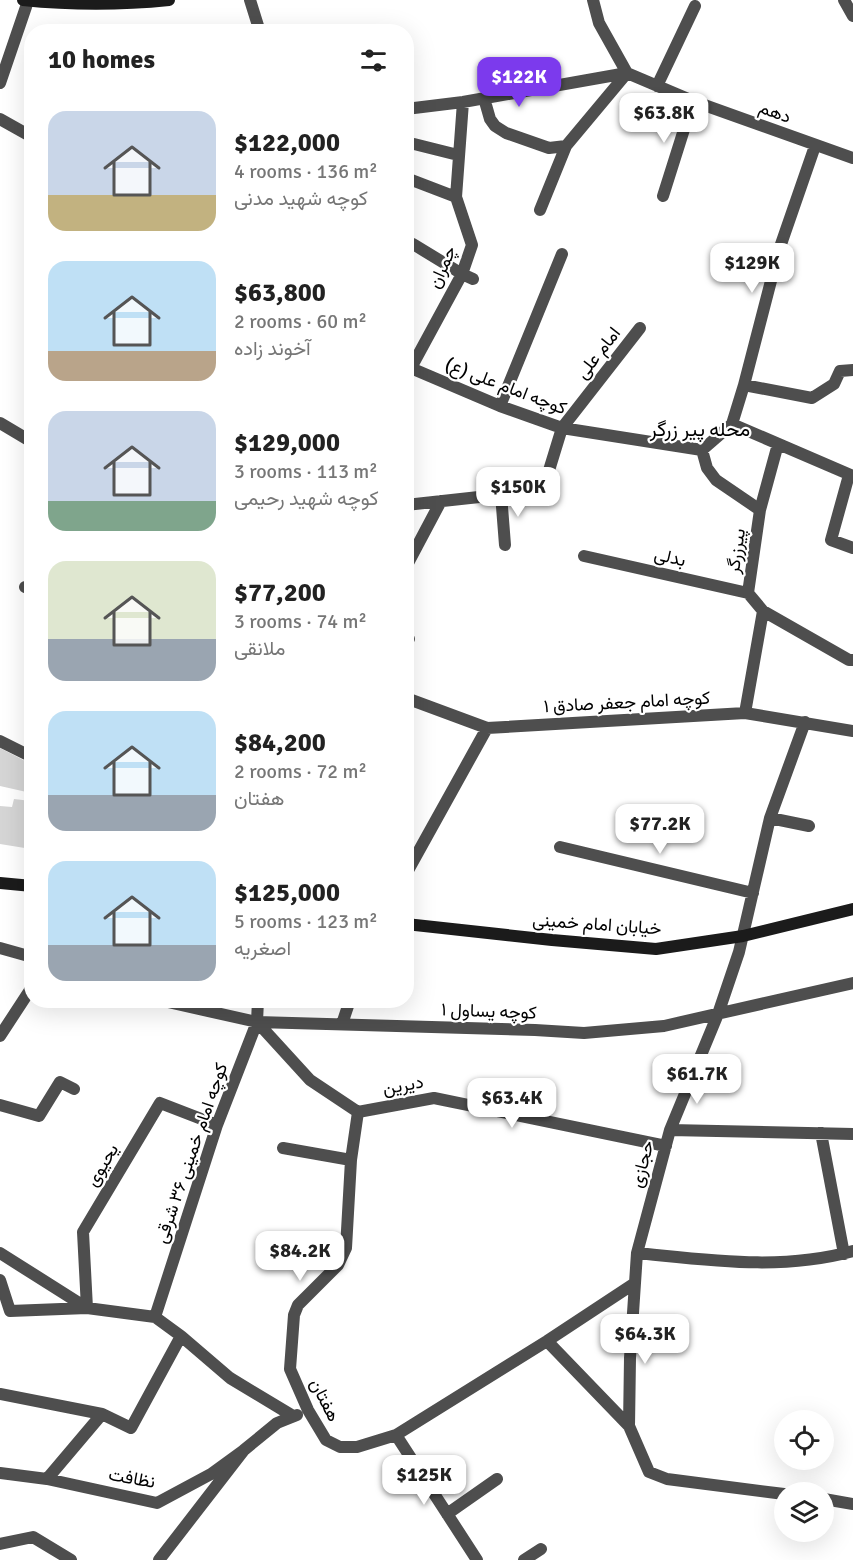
<!DOCTYPE html>
<html lang="en">
<head>
<meta charset="utf-8">
<style>
  :root { --surface:#fff; --page:#f2f2f2; --text:#222; --muted:#767676; --accent:#7c3aed }
  body { margin:0; font-family:Signika,Vazirmatn,sans-serif; background:var(--page); color:var(--text); height:100vh; display:flex; flex-direction:column; font-size:22px; white-space:nowrap }
  * { box-sizing:border-box; margin:0 }
  p { font-size:20px; color:var(--muted) }
  .icon { flex:none; width:33px; height:33px; fill:none; stroke:currentColor; stroke-width:2; stroke-linecap:round; stroke-linejoin:round }
  .map { position:relative; flex:1; overflow:hidden }
  .panel { position:absolute; left:24px; top:24px; width:390px; height:984px; display:flex; flex-direction:column; background:var(--surface); border-radius:24px; box-shadow:0 6px 24px #0002 }
  .panel>* { flex:none }
  .controls { position:absolute; left:774px; top:1410px; display:grid; gap:12px }
  .controls a { display:grid; place-items:center; width:60px; height:60px; border-radius:50%; background:var(--surface); box-shadow:0 6px 24px #0002; font-size:30px }
  .price { position:absolute; translate:-50% -51px; padding:0 14px; border-radius:12px; background:#fff; color:#222; font-size:20px; line-height:39px; filter:drop-shadow(0 2px 3px #0008) }
  .price::after { content:''; position:absolute; left:50%; top:36px; width:18px; height:14px; margin-left:-9px; background:inherit; clip-path:polygon(0 0,100% 0,50% 100%) }
  .price.current { background:var(--accent); color:#fff }
  ul { padding:0; list-style:none }
  li { display:flex; align-items:center; gap:18px; height:150px; padding:0 24px }
  li span { display:grid; place-items:center; flex:none; width:168px; height:120px; border-radius:18px; color:#555 }
  li>.icon { margin-inline-start:auto }
  span .icon { width:72px; height:72px; fill:#fffc; stroke-width:1 }
  li b { font-size:26px }
  h2 { display:flex; justify-content:space-between; align-items:center; height:72px; padding:0 24px; font-size:26px }
  .map>svg:first-child { display:block }
  .green { fill:#d5d5d5 }
  .lines { fill:none; stroke-linecap:round; stroke-linejoin:round }
  .street { stroke:#4e4e4e; stroke-width:12 }
  .secondary { stroke:#1b1b1b; stroke-width:12 }
  .labels { text-anchor:middle; stroke-width:4.5; stroke-linejoin:round; paint-order:stroke }
  .street-label { font-size:18px; fill:#000; stroke:#fff }
  .neighbourhood-label { font-size:20px; fill:#000; stroke:#fff }
</style>
</head>
<body>
<div class="map">
<svg width="853" height="1560" viewBox="0 0 853 1560">
  <rect width="100%" height="100%" fill="#fff"/>
  <!-- green -->
  <path class="green" d="M0 748 31 764V793L0 786Z
    M14 799 31 801V849L0 844V806L12 807Z"/>
  <g class="lines">
    <!-- street -->
    <path class="street" d="M250 0 260 32
      M593 0 599 23 627 73 693 101 853 158
      M844 0 853 16
      M0 83 28 1
      M657 86 695 6
      M484 98 490 119 495 126 506 133 549 148 566 146 627 73
      M406 109 463 102 627 73
      M0 119 32 137
      M414 144 458 155
      M409 179 456 197
      M663 196 693 101
      M540 210 566 146
      M413 244 462 274 473 279
      M406 366 500 406 562 428 702 450
      M411 368 462 274 472 245 456 197 463 102
      M744 385 812 398 834 384 840 371 853 370
      M500 406 562 254
      M0 423 32 442
      M732 424 853 476
      M702 450 732 424 744 385 779 250 815 146
      M702 450 707 468 716 480 760 510 748 593 763 611 745 713
      M849 475 831 540 853 548
      M501 494 505 545
      M406 505 543 490 562 428 640 328
      M760 510 778 444
      M584 556 748 593
      M406 567 441 501
      M25 587 32 590
      M763 611 849 660H853
      M406 636 409 639
      M406 698 487 728 745 713 853 731
      M0 741 32 757
      M770 818 809 826
      M560 847 753 893
      M406 874 487 728
      M0 948 32 957
      M159 1000 257 1022 535 1030 584 1033 664 1026 853 983
      M257 1022 310 1080 358 1112
      M342 1024 350 1000
      M0 1036 32 987
      M0 1105 39 1116 60 1082 74 1089
      M358 1112 351 1160 346 1248 338 1265 298 1305 294 1315 290 1369 308 1410 326 1440 340 1447H357L396 1435 547 1341 635 1283
      M358 1112 434 1098 666 1146
      M670 1130 853 1134
      M821 1133 844 1254
      M283 1148 351 1160
      M0 1253 87 1308
      M637 1253C709 1260 782 1271 853 1251
      M0 1280 10 1311 87 1308 155 1317 181 1336 230 1378 293 1416
      M87 1308 83 1232 160 1103 217 1125
      M155 1317 217 1125 257 1022 258 1000
      M547 1341 629 1426
      M0 1394 102 1414 131 1428 181 1336
      M396 1435 477 1560
      M0 1473 47 1479 157 1503 211 1474 244 1450
      M47 1479 102 1414
      M784 1494 667 1479 649 1472 629 1426 630 1358 637 1253 670 1130 718 1014 739 952 770 818 805 722
      M824 1499 853 1504
      M447 1514 497 1479
      M0 1544 33 1537 71 1560
      M159 1560 244 1450 277 1423 297 1415
      M524 1560 541 1549"/>
    <!-- secondary -->
    <path class="secondary" d="M23 0C72 5 120 5 169 0
      M0 883 32 886
      M406 924 552 940 656 949 743 936 853 909"/>
  </g>
  <g class="labels">
    <!-- street labels -->
    <g class="street-label">
      <text transform="translate(775 112) rotate(20)" y="6">دهم</text>
      <text transform="translate(442 267) rotate(-66)" y="6">چمران</text>
      <text transform="translate(598 353) rotate(-52)" y="6">امام علی</text>
      <text transform="translate(506 386) rotate(21)" y="6">کوچه امام علی (ع)</text>
      <text transform="translate(736 551) rotate(-82)" y="6">پیرزرگر</text>
      <text transform="translate(670 557) rotate(13)" y="6">بدلی</text>
      <text transform="translate(627 702) rotate(-3)" y="6">کوچه امام جعفر صادق ۱</text>
      <text transform="translate(597 924) rotate(4)" y="6">خیابان امام خمینی</text>
      <text transform="translate(489 1011) rotate(2)" y="6">کوچه یساول ۱</text>
      <text transform="translate(403 1085) rotate(-10)" y="6">دیرین</text>
      <text transform="translate(191 1153) rotate(-71)" y="6">کوچه امام خمینی ۳۶ شرقی</text>
      <text transform="translate(642 1164) rotate(-75)" y="6">حجازی</text>
      <text transform="translate(102 1165) rotate(-59)" y="6">یحیوی</text>
      <text transform="translate(325 1400) rotate(63)" y="6">هفتان</text>
      <text transform="translate(132 1478) rotate(10)" y="6">نظافت</text>
    </g>
    <!-- neighbourhood labels -->
    <g class="neighbourhood-label">
      <text x="700" y="436">محله پیر زرگر</text>
    </g>
  </g>
</svg>
<div class="controls">
<a><svg class="icon" aria-label="locate" viewBox="0 0 24 24"><circle cx="12" cy="12" r="6"/><path d="M12 2v4M12 18v4M2 12h4M18 12h4"/></svg></a>
<a><svg class="icon" aria-label="layers" viewBox="0 0 24 24"><path d="M12 4l9 5-9 5-9-5zM3 14l9 5 9-5"/></svg></a>
</div>
<b class="price current" style="left:519px;top:108px">$122K</b>
<b class="price" style="left:664px;top:144px">$63.8K</b>
<b class="price" style="left:752px;top:294px">$129K</b>
<b class="price" style="left:518px;top:518px">$150K</b>
<b class="price" style="left:660px;top:855px">$77.2K</b>
<b class="price" style="left:697px;top:1105px">$61.7K</b>
<b class="price" style="left:512px;top:1129px">$63.4K</b>
<b class="price" style="left:300px;top:1282px">$84.2K</b>
<b class="price" style="left:645px;top:1365px">$64.3K</b>
<b class="price" style="left:424px;top:1506px">$125K</b>
<section class="panel">
<h2>10 homes<svg class="icon" aria-label="filters" viewBox="0 0 24 24"><path d="M4 7h16M4 17h16"/><circle cx="9" cy="7" r="2"/><circle cx="15" cy="17" r="2"/></svg></h2>
<ul>
<li><span style="background:linear-gradient(#c9d6e8 70%,#c2b280 0)"><svg class="icon" aria-label="home" viewBox="0 0 24 24"><path d="M3 11l9-7 9 7M6 9v11h12V9"/></svg></span><div><b>$122,000</b><p>4 rooms · 136 m²</p><p>کوچه شهید مدنی</p></div></li>
<li><span style="background:linear-gradient(#bfe0f5 75%,#b9a48a 0)"><svg class="icon" aria-label="home" viewBox="0 0 24 24"><path d="M3 11l9-7 9 7M6 9v11h12V9"/></svg></span><div><b>$63,800</b><p>2 rooms · 60 m²</p><p>آخوند زاده</p></div></li>
<li><span style="background:linear-gradient(#c9d6e8 75%,#7fa58c 0)"><svg class="icon" aria-label="home" viewBox="0 0 24 24"><path d="M3 11l9-7 9 7M6 9v11h12V9"/></svg></span><div><b>$129,000</b><p>3 rooms · 113 m²</p><p>کوچه شهید رحیمی</p></div></li>
<li><span style="background:linear-gradient(#dfe7d0 65%,#9aa5b1 0)"><svg class="icon" aria-label="home" viewBox="0 0 24 24"><path d="M3 11l9-7 9 7M6 9v11h12V9"/></svg></span><div><b>$77,200</b><p>3 rooms · 74 m²</p><p>ملانقی</p></div></li>
<li><span style="background:linear-gradient(#bfe0f5 70%,#9aa5b1 0)"><svg class="icon" aria-label="home" viewBox="0 0 24 24"><path d="M3 11l9-7 9 7M6 9v11h12V9"/></svg></span><div><b>$84,200</b><p>2 rooms · 72 m²</p><p>هفتان</p></div></li>
<li><span style="background:linear-gradient(#bfe0f5 70%,#9aa5b1 0)"><svg class="icon" aria-label="home" viewBox="0 0 24 24"><path d="M3 11l9-7 9 7M6 9v11h12V9"/></svg></span><div><b>$125,000</b><p>5 rooms · 123 m²</p><p>اصغریه</p></div></li>
</ul>
</section>
</div>
</body>
</html>
